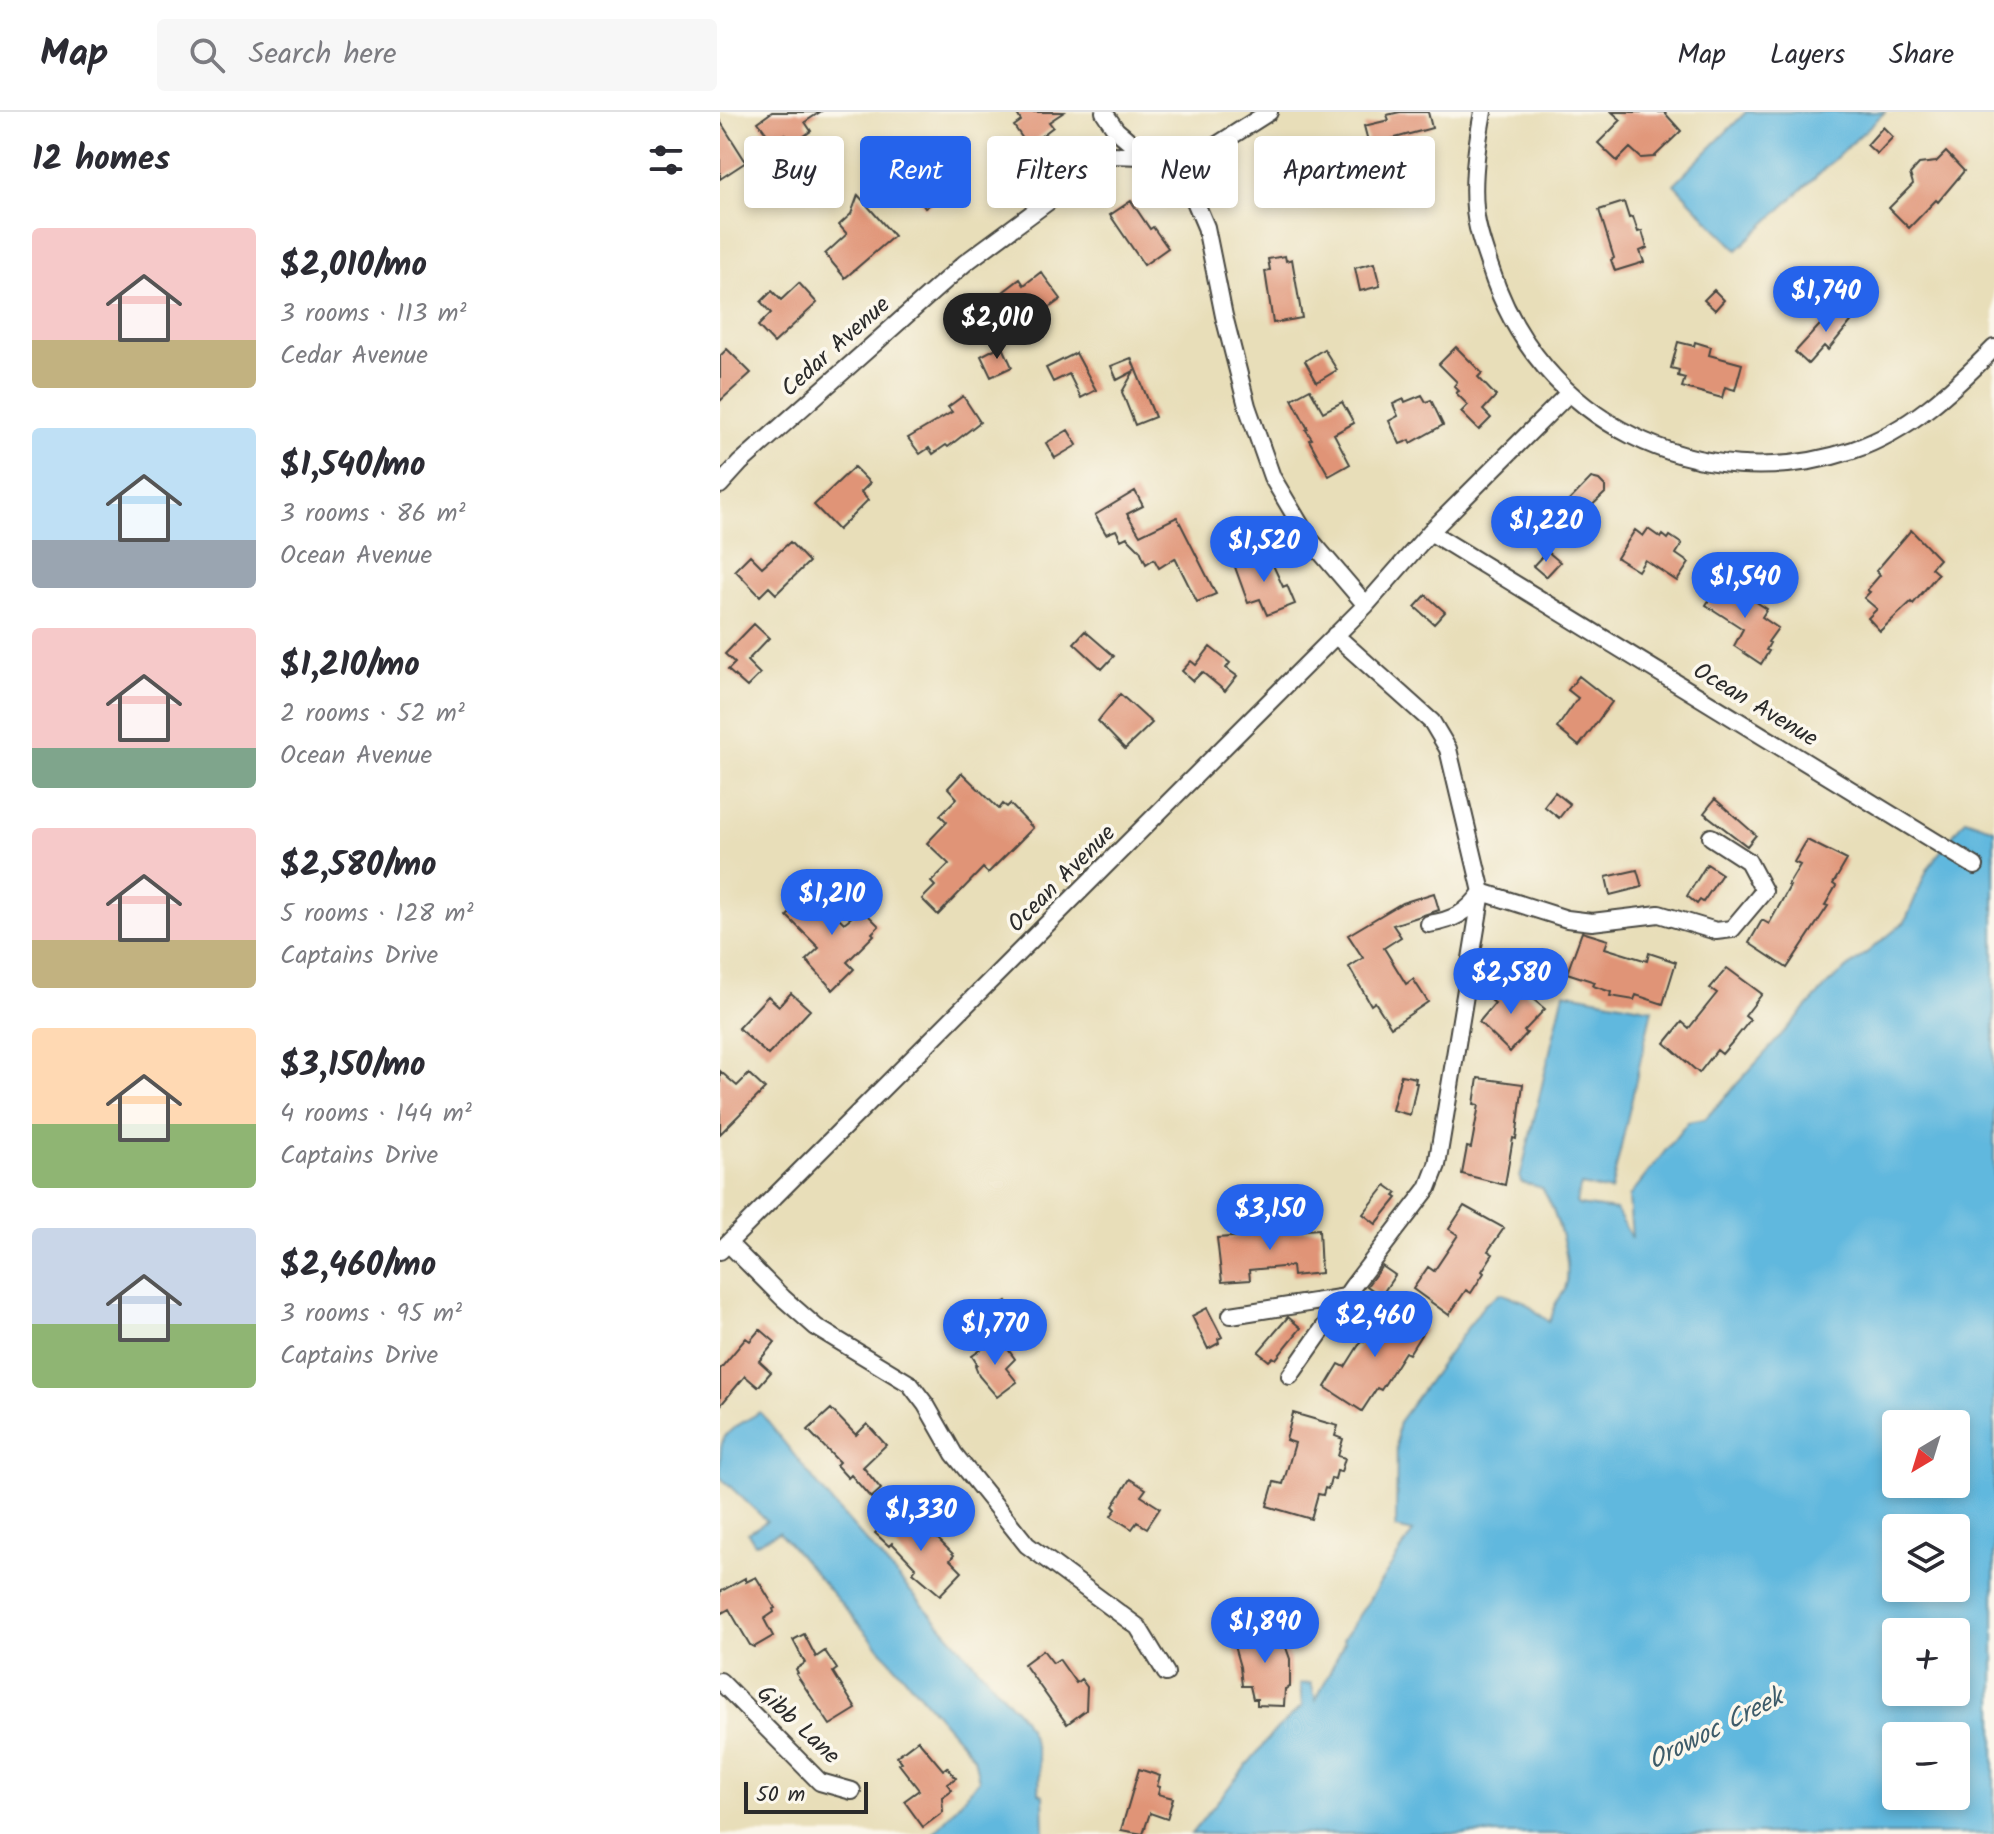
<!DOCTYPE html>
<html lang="en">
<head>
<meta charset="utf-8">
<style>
  :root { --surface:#fff; --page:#f7f7f7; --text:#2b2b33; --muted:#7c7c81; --line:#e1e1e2; --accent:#2563eb }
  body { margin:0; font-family:Kalam,sans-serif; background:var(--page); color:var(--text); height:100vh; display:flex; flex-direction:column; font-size:30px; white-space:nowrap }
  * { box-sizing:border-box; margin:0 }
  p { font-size:26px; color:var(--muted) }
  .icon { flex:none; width:44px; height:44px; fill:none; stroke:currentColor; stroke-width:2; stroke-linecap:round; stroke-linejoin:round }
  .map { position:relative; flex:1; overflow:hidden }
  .drawer { display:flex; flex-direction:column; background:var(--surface); width:720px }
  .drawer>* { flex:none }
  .banner { position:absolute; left:24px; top:24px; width:760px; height:72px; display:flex; gap:16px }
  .needle { width:52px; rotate:218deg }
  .tools { position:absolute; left:1162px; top:1298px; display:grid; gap:16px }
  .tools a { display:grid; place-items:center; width:88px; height:88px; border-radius:8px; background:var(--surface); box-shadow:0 4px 12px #0003; font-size:40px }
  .scale { position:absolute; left:24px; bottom:20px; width:124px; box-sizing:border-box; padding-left:8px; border:4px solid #2b2b2b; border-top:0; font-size:22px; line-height:28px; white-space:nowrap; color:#2b2b2b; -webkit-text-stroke:6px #fbf7ec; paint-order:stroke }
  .price { position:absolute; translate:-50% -68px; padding:0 18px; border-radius:28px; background:var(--accent); color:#fff; font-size:26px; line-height:52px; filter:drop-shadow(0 2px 4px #0008) }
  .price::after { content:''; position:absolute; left:50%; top:48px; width:24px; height:18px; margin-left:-12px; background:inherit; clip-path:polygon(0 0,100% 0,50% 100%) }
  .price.current { background:#222; color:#fff }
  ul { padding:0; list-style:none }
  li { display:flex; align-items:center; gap:24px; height:200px; padding:0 32px }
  li span { display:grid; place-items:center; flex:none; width:224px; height:160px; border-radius:8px; color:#555 }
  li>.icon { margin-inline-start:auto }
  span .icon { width:96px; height:96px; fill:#fffc; stroke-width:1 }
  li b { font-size:34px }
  h2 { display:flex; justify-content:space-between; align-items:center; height:96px; padding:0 32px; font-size:34px }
  .pill { padding:0 28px; border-radius:8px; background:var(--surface); box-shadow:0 4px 12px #0003; font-size:28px; line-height:72px }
  .pill.current { background:var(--accent); color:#fff }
  header { display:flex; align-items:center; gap:48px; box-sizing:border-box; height:112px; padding:0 40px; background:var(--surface); border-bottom:2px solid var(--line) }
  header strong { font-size:38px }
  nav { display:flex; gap:44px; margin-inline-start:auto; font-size:28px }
  .search { width:560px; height:72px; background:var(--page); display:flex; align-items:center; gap:20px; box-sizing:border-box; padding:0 28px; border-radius:8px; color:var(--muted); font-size:30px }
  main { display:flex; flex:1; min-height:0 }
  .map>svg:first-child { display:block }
  .water { fill:#61b8de; stroke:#467284; stroke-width:2; fill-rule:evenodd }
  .building { fill:#e09477 }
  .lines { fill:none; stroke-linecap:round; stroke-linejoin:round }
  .minor-casing { stroke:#474640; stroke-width:20 }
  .minor { stroke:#fff; stroke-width:16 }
  .labels { text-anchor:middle; stroke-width:7; stroke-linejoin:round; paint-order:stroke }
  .street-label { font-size:24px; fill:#2b2b2b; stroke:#fbf7ec }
  .water-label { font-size:26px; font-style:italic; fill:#3e5c6a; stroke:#fbf7ec }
</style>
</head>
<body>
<header>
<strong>Map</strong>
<div class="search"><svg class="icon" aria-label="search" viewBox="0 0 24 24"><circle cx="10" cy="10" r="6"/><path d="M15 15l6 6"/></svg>Search here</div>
<nav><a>Map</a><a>Layers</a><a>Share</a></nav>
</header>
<main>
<section class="drawer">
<h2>12 homes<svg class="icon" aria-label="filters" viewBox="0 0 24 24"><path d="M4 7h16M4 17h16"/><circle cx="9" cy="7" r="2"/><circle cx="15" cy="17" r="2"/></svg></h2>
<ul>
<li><span style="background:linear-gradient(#f6c9c9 70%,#c2b280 0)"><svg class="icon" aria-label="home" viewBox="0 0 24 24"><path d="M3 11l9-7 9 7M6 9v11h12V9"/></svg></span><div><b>$2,010/mo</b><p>3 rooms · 113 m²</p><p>Cedar Avenue</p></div></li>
<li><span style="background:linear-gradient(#bfe0f5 70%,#9aa5b1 0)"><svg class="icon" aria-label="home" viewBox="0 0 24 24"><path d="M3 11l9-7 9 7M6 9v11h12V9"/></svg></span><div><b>$1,540/mo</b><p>3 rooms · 86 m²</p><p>Ocean Avenue</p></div></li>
<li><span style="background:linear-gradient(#f6c9c9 75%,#7fa58c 0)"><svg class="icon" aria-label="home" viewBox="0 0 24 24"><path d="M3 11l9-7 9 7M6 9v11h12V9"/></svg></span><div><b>$1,210/mo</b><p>2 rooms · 52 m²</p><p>Ocean Avenue</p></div></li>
<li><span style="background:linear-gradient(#f6c9c9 70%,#c2b280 0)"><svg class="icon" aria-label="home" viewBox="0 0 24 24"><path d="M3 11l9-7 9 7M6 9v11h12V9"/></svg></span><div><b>$2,580/mo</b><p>5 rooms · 128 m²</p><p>Captains Drive</p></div></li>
<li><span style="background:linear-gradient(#ffd9b3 60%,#8fb573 0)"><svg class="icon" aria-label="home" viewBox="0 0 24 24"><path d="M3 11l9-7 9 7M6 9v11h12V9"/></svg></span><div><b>$3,150/mo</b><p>4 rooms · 144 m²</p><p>Captains Drive</p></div></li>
<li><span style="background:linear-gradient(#c9d6e8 60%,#8fb573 0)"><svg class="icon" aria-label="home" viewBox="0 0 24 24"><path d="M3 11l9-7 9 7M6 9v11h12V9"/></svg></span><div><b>$2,460/mo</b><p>3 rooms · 95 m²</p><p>Captains Drive</p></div></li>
</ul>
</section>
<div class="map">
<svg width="1274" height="1722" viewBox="0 0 1274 1722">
  <rect width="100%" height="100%" fill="#fbf7ec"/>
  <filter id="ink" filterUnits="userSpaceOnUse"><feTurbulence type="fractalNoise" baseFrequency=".0125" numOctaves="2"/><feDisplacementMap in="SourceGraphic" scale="16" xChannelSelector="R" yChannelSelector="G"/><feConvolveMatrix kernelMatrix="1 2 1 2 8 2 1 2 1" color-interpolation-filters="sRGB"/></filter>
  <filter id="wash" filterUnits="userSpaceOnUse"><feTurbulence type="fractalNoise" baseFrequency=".006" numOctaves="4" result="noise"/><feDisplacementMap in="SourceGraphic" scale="32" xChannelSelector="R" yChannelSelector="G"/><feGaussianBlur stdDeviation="1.8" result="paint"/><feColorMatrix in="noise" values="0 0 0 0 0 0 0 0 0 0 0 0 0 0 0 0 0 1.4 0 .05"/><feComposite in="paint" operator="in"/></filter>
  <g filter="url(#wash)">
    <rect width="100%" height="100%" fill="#e8deb9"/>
    <!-- water -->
    <path class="water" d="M1026 0H1165L1017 138 954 72Z
      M1245 707 1274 717V1722H471L552 1622 582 1594 580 1572 591 1571 596 1588 624 1531 623 1528 693 1420 676 1416 677 1319 679 1310 764 1193 780 1181 803 1189 829 1210C834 1204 832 1200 835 1193 837 1187 843 1183 845 1177 854 1150 836 1099 822 1076L801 1070 800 1066 844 880 932 897 891 1079 861 1073 856 1090 858 1093 896 1098 912 1127 909 1085 968 1010 985 1007 1109 871 1185 810 1208 756ZM1176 1312H1236V1372H1176ZM1176 1416H1236V1476H1176ZM1176 1520H1236V1580H1176ZM1176 1624H1236V1684H1176Z
      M40 1300 113 1392 303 1606C318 1635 321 1649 319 1681L323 1683 324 1722H213L259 1668 254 1645 59 1420 35 1432 28 1421 47 1409 0 1365C0 1318 1 1324 40 1300Z"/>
    <g id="blocks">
      <!-- building -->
      <path class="building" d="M52 0H100L85 10 91 19 73 32 65 22 53 30 38 10Z
        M296 0H344L329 10 333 15 308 34 294 14 301 9Z
        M680 0H708L712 16 649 33 644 14 669 8 667 3Z
        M892 0H944L961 19 934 45 921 46 910 36 897 49 878 31 901 8Z
        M0 9 26 50 0 67Z
        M1163 15 1173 25 1157 42 1147 33Z
        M209 34 235 69 222 78 225 82 205 96 186 69 193 64 184 52Z
        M1226 40 1244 59 1218 90 1216 88 1189 116 1169 96 1193 72 1190 62 1199 52 1216 50Z
        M138 83 174 124 125 166 105 142 127 122 119 113 131 102Z
        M411 89 430 117 433 115 448 136 424 153 390 103Z
        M904 90 909 106 913 105 918 120 922 119 927 136 920 139 924 150 895 159 891 148 894 146 879 98Z
        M565 144 566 149 572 147 582 206 553 211 545 159 550 158 548 147Z
        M654 151 660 174 640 179 635 156Z
        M321 160 341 187 318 204 307 190 281 209 271 197 287 185 283 180 300 167 304 173Z
        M79 171 97 191 54 231 38 214 51 201 41 190 52 179 61 188Z
        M994 178 1004 188 995 198 984 188Z
        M1120 191 1134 206 1108 238 1104 234 1088 252 1075 240Z
        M958 230 974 234 975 230 991 235 989 243 1022 252 1015 278 1005 275 1002 286 962 275 965 266 958 264 959 258 951 256Z
        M282 233 292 255 271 265 261 244Z
        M736 235 762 261 758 265 776 284 763 298 771 306 759 318 741 300 748 293 736 281 739 279 734 274 737 270 719 252Z
        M7 237 31 261 0 289V244Z
        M604 237 617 258 597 270 585 249Z
        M356 241 376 278 361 286 349 262 333 270 326 256Z
        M411 246 435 305 415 313 402 280 414 259 397 268 391 254Z
        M590 277 603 300 622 290 634 311 614 322 630 352 609 364 589 328 592 327 586 318 588 317 572 287Z
        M702 283 706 290 711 288 723 313 691 331 690 328 680 332 669 309 678 304 673 292 684 287 685 290Z
        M243 284 260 310 228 335 226 333 213 342 209 336 200 342 188 326 232 300 228 295Z
        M348 318 357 333 335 346 326 331Z
        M134 355 150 371 141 380 148 388 118 418 94 393Z
        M871 366 879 368 885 374V381L836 428 823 415 835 403 832 400 841 391 844 394Z
        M415 379 423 394 407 402 420 423 457 405 496 482 477 490 455 446 439 456 434 447 426 452 420 438 407 425 401 428 396 418 386 422 375 403Z
        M928 417 941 426 943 423 948 427 950 424 962 432 956 442 969 451 957 469 925 448 918 459 897 446 915 418 923 424Z
        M1191 418 1219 447 1211 456 1218 462 1193 492 1191 490 1160 519 1148 506 1157 497 1144 486 1150 480 1147 478 1160 463 1156 459Z
        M70 430 89 450 56 482 49 475 40 484 15 458 30 443 42 455Z
        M827 439 840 450 826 465 813 454Z
        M547 440 563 475 567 473 575 492 547 503 540 487 528 491 515 455Z
        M1000 471 1005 475 1007 471 1047 497 1042 505 1058 516 1048 530 1050 531 1046 538 1049 539 1041 552 1014 534 1023 517 986 493Z
        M706 483 725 500 714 512 695 495Z
        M34 512 49 526 27 549 40 562 27 575 8 558 15 551 5 542Z
        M365 519 394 544 382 557 354 531Z
        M490 535 510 551 506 556 517 564 505 579 482 560 473 569 462 559 471 549 476 553Z
        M859 564 892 590 859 634 837 616 858 586 848 578Z
        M400 582 432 611 405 637 378 609Z
        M242 661 279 697 283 692 287 695 290 692 313 716 268 761 263 756 218 803 202 787 215 774 211 770 229 752 207 731 227 710 220 703 237 686 228 676Z
        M835 680 850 692 839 706 824 694Z
        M995 687 1036 723 1027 734 984 701Z
        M1087 728 1127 748 1113 772 1116 774 1105 793 1108 794 1067 856 1029 831 1042 808 1049 812 1070 774 1068 773 1080 753 1074 750Z
        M987 752 1002 762 983 790 980 788 977 792 967 784Z
        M917 758 922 775 890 783 886 765Z
        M92 779 124 811 142 797 159 814 152 821 154 823 127 850 134 857 113 878 86 848 99 836 67 804Z
        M714 781 719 798 673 813 681 825 664 836 686 872 693 867 708 890 671 915 655 890 651 893 629 855 643 846 628 823 682 791Z
        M862 820 888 828 885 836 927 849 929 841 956 850 943 892 916 883 914 888 890 884 891 880 873 874 875 870 847 861Z
        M778 841 790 853 779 865 766 854Z
        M1007 856 1042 882 1025 904 1030 908 1015 927 1002 942 997 938 979 961 945 931 962 910 969 916 997 881 990 876Z
        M790 868 825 897 804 919 807 921 790 940 759 910 775 891 772 889Z
        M71 881 90 898 48 943 18 916 48 884 59 894Z
        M0 959 17 974 29 962 45 977 0 1022Z
        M681 963 696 966 695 971H697L690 1003 672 998Z
        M758 966 803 972 796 1027 793 1026 785 1073 742 1062 747 1035 751 1036 759 993 754 992Z
        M666 1073 677 1081 674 1084 677 1086 656 1112 643 1102Z
        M744 1094 784 1116 768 1139 773 1142 762 1159 764 1161 751 1181 746 1178 729 1203 693 1177 708 1155 714 1159 738 1123 729 1117Z
        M570 1112 571 1119 599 1117 601 1161 573 1164 572 1154 529 1158 530 1168 502 1170 497 1126 526 1124 525 1117Z
        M662 1154 675 1163 661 1184 647 1174Z
        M287 1189 300 1208 282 1221 269 1202Z
        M487 1196 502 1225 498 1227 499 1231 488 1237 472 1204Z
        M665 1196 704 1218 689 1242 685 1240 661 1278 657 1276 642 1299 605 1275 619 1252 625 1255 642 1228 644 1230Z
        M568 1205 581 1216 556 1247 553 1245 549 1249 538 1240Z
        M40 1217 55 1230 39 1249 51 1260 38 1275 25 1264 0 1294V1257L26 1226 30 1229Z
        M279 1225 295 1247 286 1256 297 1270 277 1285 259 1264 255 1254 257 1252 252 1244Z
        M111 1297 136 1323 147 1312 166 1333 143 1355 161 1377 151 1386 131 1363 128 1366 116 1353 119 1350 88 1318Z
        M573 1301 618 1314 615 1324 623 1327 618 1344 625 1346 621 1360 617 1359 615 1367 611 1366 608 1377 605 1376 603 1383 598 1382 591 1407 547 1394 554 1370 563 1372 575 1331 566 1328Z
        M410 1367 426 1377 421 1384 440 1396 427 1416 417 1410 412 1417 391 1404 396 1397 393 1394Z
        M175 1400 193 1418 197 1420 201 1416 211 1426 214 1423 234 1443 230 1448 242 1460 220 1483 193 1460 196 1456 172 1431 169 1434 155 1421Z
        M36 1465 55 1496 53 1497 54 1500 44 1507 53 1524 34 1535 30 1533 9 1497 0 1502V1480L25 1466 26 1470Z
        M551 1509 557 1526 562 1524 570 1547V1575L565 1577 564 1594 537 1593V1587H533L530 1574H522L520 1555 514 1534 526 1530 522 1519Z
        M84 1522 96 1545 105 1539 117 1557 113 1560 136 1597 110 1613 76 1562 78 1561 76 1557 85 1551 73 1528Z
        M323 1538 333 1551 339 1547 356 1571 361 1567 367 1575 366 1598 347 1612 304 1552Z
        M198 1628 223 1658 227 1655 236 1666 227 1672 232 1678 222 1685 223 1700 203 1715 184 1689 199 1678 179 1652 182 1650 177 1644Z
        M419 1657 440 1664 437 1674 440 1675 438 1682 453 1686 447 1707 430 1701 423 1722 401 1718Z"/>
    </g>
  </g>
  <g filter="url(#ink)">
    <use href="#blocks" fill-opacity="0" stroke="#474640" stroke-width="2"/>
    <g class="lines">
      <defs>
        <path id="minor" d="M384 0 396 18 472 82 486 115 504 204 527 294 552 365 587 424 646 493
          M763 0C757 31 752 64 755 96 756 116 764 137 770 155 819 310 979 389 1133 338 1189 319 1233 278 1274 236
          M0 373 20 351 245 151 391 43 455 45 473 42 494 35 549 0
          M710 420 1255 754
          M709 812C733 808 748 801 762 780L847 807 872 810 939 802 996 819 1012 817 1044 779 1028 749 991 725
          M8 1131 63 1186 96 1215 190 1272 206 1293 234 1342 307 1433 418 1515 446 1561
          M0 1139 646 493 710 420 848 282
          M511 1203 626 1185
          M570 1264 633 1174 708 1076 717 1053 762 780 728 637 712 610 615 523
          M0 1569 100 1670 132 1679"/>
      </defs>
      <!-- minor casing -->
      <use href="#minor" class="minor-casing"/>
      <!-- minor -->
      <use href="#minor" class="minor"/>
    </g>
  </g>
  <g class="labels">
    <!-- street labels -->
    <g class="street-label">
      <text transform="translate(115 234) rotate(-42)" y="8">Cedar Avenue</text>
      <text transform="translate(1036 592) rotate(31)" y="8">Ocean Avenue</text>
      <text transform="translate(341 766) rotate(-45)" y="8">Ocean Avenue</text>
      <text transform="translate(79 1612) rotate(43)" y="8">Gibb Lane</text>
    </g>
    <!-- water labels -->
    <g class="water-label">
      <text transform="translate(995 1616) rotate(-27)" y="9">Orowoc Creek</text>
    </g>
  </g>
</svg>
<div class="tools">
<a><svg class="needle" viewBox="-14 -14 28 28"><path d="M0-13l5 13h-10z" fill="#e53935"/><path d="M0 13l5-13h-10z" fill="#7c7c81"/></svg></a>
<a><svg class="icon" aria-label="layers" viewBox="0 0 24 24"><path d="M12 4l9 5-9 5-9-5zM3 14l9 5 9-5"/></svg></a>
<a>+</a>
<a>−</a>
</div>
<div class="scale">50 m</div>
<b class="price" style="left:1106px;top:222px">$1,740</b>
<b class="price current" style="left:277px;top:249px">$2,010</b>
<b class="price" style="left:826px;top:452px">$1,220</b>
<b class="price" style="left:544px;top:472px">$1,520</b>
<b class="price" style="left:1025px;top:508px">$1,540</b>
<b class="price" style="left:112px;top:825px">$1,210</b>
<b class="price" style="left:791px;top:904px">$2,580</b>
<b class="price" style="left:550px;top:1140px">$3,150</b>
<b class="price" style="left:655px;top:1247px">$2,460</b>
<b class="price" style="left:275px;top:1255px">$1,770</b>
<b class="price" style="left:201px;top:1441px">$1,330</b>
<b class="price" style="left:545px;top:1553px">$1,890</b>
<div class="banner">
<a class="pill">Buy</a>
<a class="pill current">Rent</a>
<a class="pill">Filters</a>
<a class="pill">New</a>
<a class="pill">Apartment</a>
</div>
</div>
</main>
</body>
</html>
